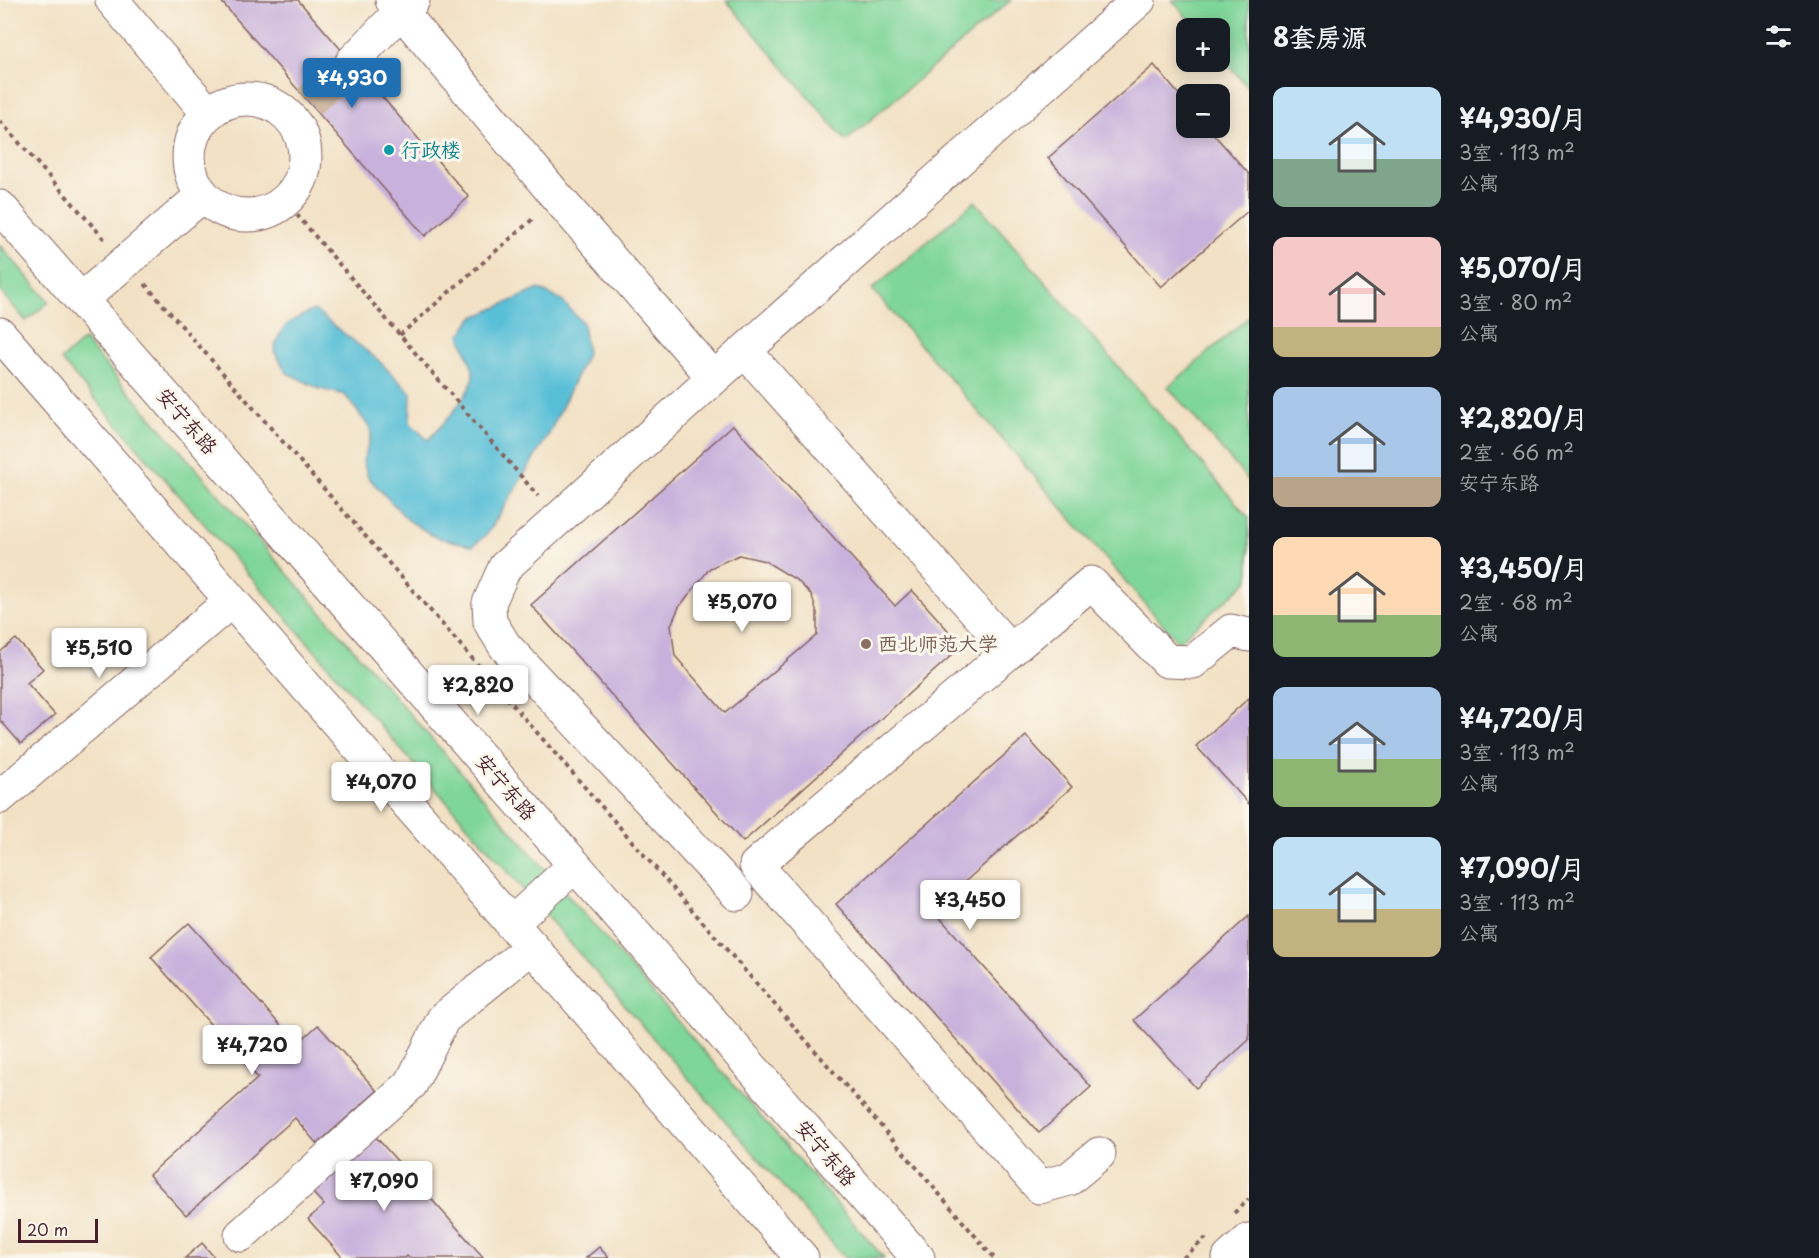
<!DOCTYPE html>
<html lang="zh">
<head>
<meta charset="utf-8">
<style>
  :root { --surface:#171b24; --page:#242831; --text:#f1f3f6; --muted:#9ea1a6; --accent:#1f6fb2 }
  body { margin:0; font-family:"Playpen Sans","LXGW WenKai TC",sans-serif; background:var(--page); color:var(--text); height:100vh; display:flex; flex-direction:column; font-size:22px; white-space:nowrap }
  * { box-sizing:border-box; margin:0 }
  p { font-size:20px; color:var(--muted) }
  .icon { flex:none; width:33px; height:33px; fill:none; stroke:currentColor; stroke-width:2; stroke-linecap:round; stroke-linejoin:round }
  .map { position:relative; flex:1; overflow:hidden }
  .side { display:flex; flex-direction:column; background:var(--surface); width:570px }
  .side>* { flex:none }
  .tools { position:absolute; left:1176px; top:18px; display:grid; gap:12px }
  .tools a { display:grid; place-items:center; width:54px; height:54px; border-radius:12px; background:var(--surface); box-shadow:0 3px 15px #0003; font-size:30px }
  .scale { position:absolute; left:18px; bottom:15px; width:80px; box-sizing:border-box; padding-left:6px; border:3px solid #4a1f2b; border-top:0; font-size:16px; line-height:21px; white-space:nowrap; color:#4a1f2b; -webkit-text-stroke:4px #fbf7ec; paint-order:stroke }
  .price { position:absolute; translate:-50% -51px; padding:0 14px; border-radius:6px; background:#fff; color:#222; font-size:20px; line-height:39px; filter:drop-shadow(0 2px 3px #0008) }
  .price::after { content:''; position:absolute; left:50%; top:36px; width:18px; height:14px; margin-left:-9px; background:inherit; clip-path:polygon(0 0,100% 0,50% 100%) }
  .price.current { background:var(--accent); color:#fff }
  ul { padding:0; list-style:none }
  li { display:flex; align-items:center; gap:18px; height:150px; padding:0 24px }
  li span { display:grid; place-items:center; flex:none; width:168px; height:120px; border-radius:12px; color:#555 }
  li>.icon { margin-inline-start:auto }
  span .icon { width:72px; height:72px; fill:#fffc; stroke-width:1 }
  li b { font-size:26px }
  h2 { display:flex; justify-content:space-between; align-items:center; height:72px; padding:0 24px; font-size:26px }
  main { display:flex; flex:1; min-height:0 }
  .map>svg:first-child { display:block }
  .green { fill:#7fd69a; stroke:#647a62; stroke-width:1.5 }
  .water { fill:#59bfd7; stroke:#526f81; stroke-width:1.5 }
  .building { fill:#c8b1dc; fill-rule:evenodd }
  .lines { fill:none; stroke-linecap:round; stroke-linejoin:round }
  .minor-tunnel { stroke:#d0baa6; stroke-width:33; stroke-dasharray:33 16; stroke-linecap:butt }
  .minor-casing { stroke:#856361; stroke-width:35 }
  .major-casing { stroke:#856361; stroke-width:35 }
  .path { stroke:#856361; stroke-width:4; stroke-dasharray:4.5 4.5; stroke-linecap:butt }
  .minor { stroke:#fff; stroke-width:33 }
  .major { stroke:#fff; stroke-width:33 }
  .culture-dot { fill:#0f9aa8; stroke:#fbf7ec; stroke-width:2 }
  .education-dot { fill:#8d6e63; stroke:#fbf7ec; stroke-width:2 }
  .labels { text-anchor:middle; stroke-width:6; stroke-linejoin:round; paint-order:stroke }
  .culture-label { font-size:20px; fill:#0d838f; stroke:#fbf7ec; text-anchor:start }
  .street-label { font-size:20px; fill:#4a1f2b; stroke:#fbf7ec }
  .education-label { font-size:20px; fill:#785e54; stroke:#fbf7ec; text-anchor:start }
</style>
</head>
<body>
<main>
<div class="map">
<svg width="1249" height="1258" viewBox="0 0 1249 1258">
  <rect width="100%" height="100%" fill="#fbf7ec"/>
  <filter id="ink" filterUnits="userSpaceOnUse"><feTurbulence type="fractalNoise" baseFrequency=".0167" numOctaves="2"/><feDisplacementMap in="SourceGraphic" scale="12" xChannelSelector="R" yChannelSelector="G"/><feConvolveMatrix kernelMatrix="1 2 1 2 8 2 1 2 1" color-interpolation-filters="sRGB"/></filter>
  <filter id="wash" filterUnits="userSpaceOnUse"><feTurbulence type="fractalNoise" baseFrequency=".008" numOctaves="4" result="noise"/><feDisplacementMap in="SourceGraphic" scale="24" xChannelSelector="R" yChannelSelector="G"/><feGaussianBlur stdDeviation="1.35" result="paint"/><feColorMatrix in="noise" values="0 0 0 0 0 0 0 0 0 0 0 0 0 0 0 0 0 1.4 0 .05"/><feComposite in="paint" operator="in"/></filter>
  <g filter="url(#wash)">
    <rect width="100%" height="100%" fill="#f2e1c5"/>
    <!-- green -->
    <path class="green" d="M726 0H1011L846 141Z
      M1172 0H1249V89L1220 55V28H1196Z
      M975 201 1249 518V580L1178 642 872 289Z
      M0 245 49 302 26 321 0 291Z
      M1249 317V481L1168 387Z
      M84 340 884 1258H845L61 360Z"/>
    <!-- water -->
    <path class="water" d="M539 289 561 300 583 323 587 354 549 434 488 533 473 546 435 537 408 520 368 477 363 461 371 435 370 428 345 395 320 389 287 373 274 351C280 324 290 321 314 310L378 360 411 393 410 423 428 440C442 425 474 393 473 372 472 363 463 345 460 335L472 318Z"/>
    <g id="blocks">
      <!-- building -->
      <path class="building" d="M220 0H298L469 197 425 236Z
        M1154 65 1186 103V128H1208L1249 174V210L1161 287 1048 158Z
        M733 425 895 606 912 590 962 646 743 842 531 605ZM739 555 765 561 798 581 812 596 817 613V635L725 713 675 656 671 625 679 607 710 568Z
        M16 639 43 669 27 683 55 715 21 744 0 720V652Z
        M1249 698V804L1196 746Z
        M1026 736 1072 787 933 910 1091 1087 1039 1133 836 904Z
        M1249 916V1040L1196 1088 1134 1020Z
        M189 923 297 1044 318 1025 377 1091 317 1144 295 1118 186 1215 149 1175 258 1078 151 957Z
        M375 1136 484 1258H409L407 1256 405 1258H343L308 1219 324 1205 312 1192Z
        M202 1243 215 1258H185Z
        M599 1247 609 1258H586Z"/>
    </g>
  </g>
  <g filter="url(#ink)">
    <use href="#blocks" fill-opacity="0" stroke="#856361" stroke-width="1.5"/>
    <g class="lines">
      <!-- minor-tunnel -->
      <path class="minor-tunnel" d="M309 102 352 62"/>
      <defs>
        <path id="minor" d="M112 0 208 113
          M413 0 401 11 557 197 714 378 1139 0
          M352 62 401 11 392 0
          M189 157a58 58 0 1 1 116 0a58 58 0 1 1-116 0Z
          M81 300 203 195
          M745 351 1010 650
          M714 378 505 567 489 603 490 622 505 646 737 894
          M0 797 231 601
          M1099 1154 1069 1179 1040 1187 756 865 1091 583 1167 661 1193 662 1231 631 1249 635
          M241 1235 411 1084 443 1019 532 947
          M1229 1258 1249 1240"/>
        <path id="major" d="M0 207 918 1258
          M0 334 802 1258
          M511 924 575 865"/>
      </defs>
      <!-- minor casing -->
      <use href="#minor" class="minor-casing"/>
      <!-- major casing -->
      <use href="#major" class="major-casing"/>
      <!-- path -->
      <path class="path" d="M0 121 106 241
        M285 201 538 496
        M145 284 887 1133 994 1258
        M400 335 535 217
        M1234 1213 1249 1199
        M1183 1258 1206 1238"/>
      <!-- minor -->
      <use href="#minor" class="minor"/>
      <!-- major -->
      <use href="#major" class="major"/>
    </g>
  </g>
  <!-- markers -->
  <circle class="culture-dot" cx="389" cy="150" r="6"/>
  <circle class="education-dot" cx="866" cy="644" r="6"/>
  <g class="labels">
    <!-- culture labels -->
    <g class="culture-label">
      <text x="401" y="157">行政楼</text>
    </g>
    <!-- street labels -->
    <g class="street-label">
      <text transform="translate(187 421) rotate(49)" y="7">安宁东路</text>
      <text transform="translate(506 787) rotate(49)" y="7">安宁东路</text>
      <text transform="translate(826 1153) rotate(49)" y="7">安宁东路</text>
    </g>
    <!-- education labels -->
    <g class="education-label">
      <text x="878" y="651">西北师范大学</text>
    </g>
  </g>
</svg>
<div class="tools">
<a>+</a>
<a>−</a>
</div>
<div class="scale">20 m</div>
<b class="price current" style="left:352px;top:109px">¥4,930</b>
<b class="price" style="left:742px;top:633px">¥5,070</b>
<b class="price" style="left:99px;top:679px">¥5,510</b>
<b class="price" style="left:478px;top:716px">¥2,820</b>
<b class="price" style="left:381px;top:813px">¥4,070</b>
<b class="price" style="left:970px;top:931px">¥3,450</b>
<b class="price" style="left:252px;top:1076px">¥4,720</b>
<b class="price" style="left:384px;top:1212px">¥7,090</b>
</div>
<section class="side">
<h2>8套房源<svg class="icon" aria-label="filters" viewBox="0 0 24 24"><path d="M4 7h16M4 17h16"/><circle cx="9" cy="7" r="2"/><circle cx="15" cy="17" r="2"/></svg></h2>
<ul>
<li><span style="background:linear-gradient(#bfe0f5 60%,#7fa58c 0)"><svg class="icon" aria-label="home" viewBox="0 0 24 24"><path d="M3 11l9-7 9 7M6 9v11h12V9"/></svg></span><div><b>¥4,930/月</b><p>3室 · 113 m²</p><p>公寓</p></div></li>
<li><span style="background:linear-gradient(#f6c9c9 75%,#c2b280 0)"><svg class="icon" aria-label="home" viewBox="0 0 24 24"><path d="M3 11l9-7 9 7M6 9v11h12V9"/></svg></span><div><b>¥5,070/月</b><p>3室 · 80 m²</p><p>公寓</p></div></li>
<li><span style="background:linear-gradient(#a9c7e8 75%,#b9a48a 0)"><svg class="icon" aria-label="home" viewBox="0 0 24 24"><path d="M3 11l9-7 9 7M6 9v11h12V9"/></svg></span><div><b>¥2,820/月</b><p>2室 · 66 m²</p><p>安宁东路</p></div></li>
<li><span style="background:linear-gradient(#ffd9b3 65%,#8fb573 0)"><svg class="icon" aria-label="home" viewBox="0 0 24 24"><path d="M3 11l9-7 9 7M6 9v11h12V9"/></svg></span><div><b>¥3,450/月</b><p>2室 · 68 m²</p><p>公寓</p></div></li>
<li><span style="background:linear-gradient(#a9c7e8 60%,#8fb573 0)"><svg class="icon" aria-label="home" viewBox="0 0 24 24"><path d="M3 11l9-7 9 7M6 9v11h12V9"/></svg></span><div><b>¥4,720/月</b><p>3室 · 113 m²</p><p>公寓</p></div></li>
<li><span style="background:linear-gradient(#bfe0f5 60%,#c2b280 0)"><svg class="icon" aria-label="home" viewBox="0 0 24 24"><path d="M3 11l9-7 9 7M6 9v11h12V9"/></svg></span><div><b>¥7,090/月</b><p>3室 · 113 m²</p><p>公寓</p></div></li>
</ul>
</section>
</main>
</body>
</html>
